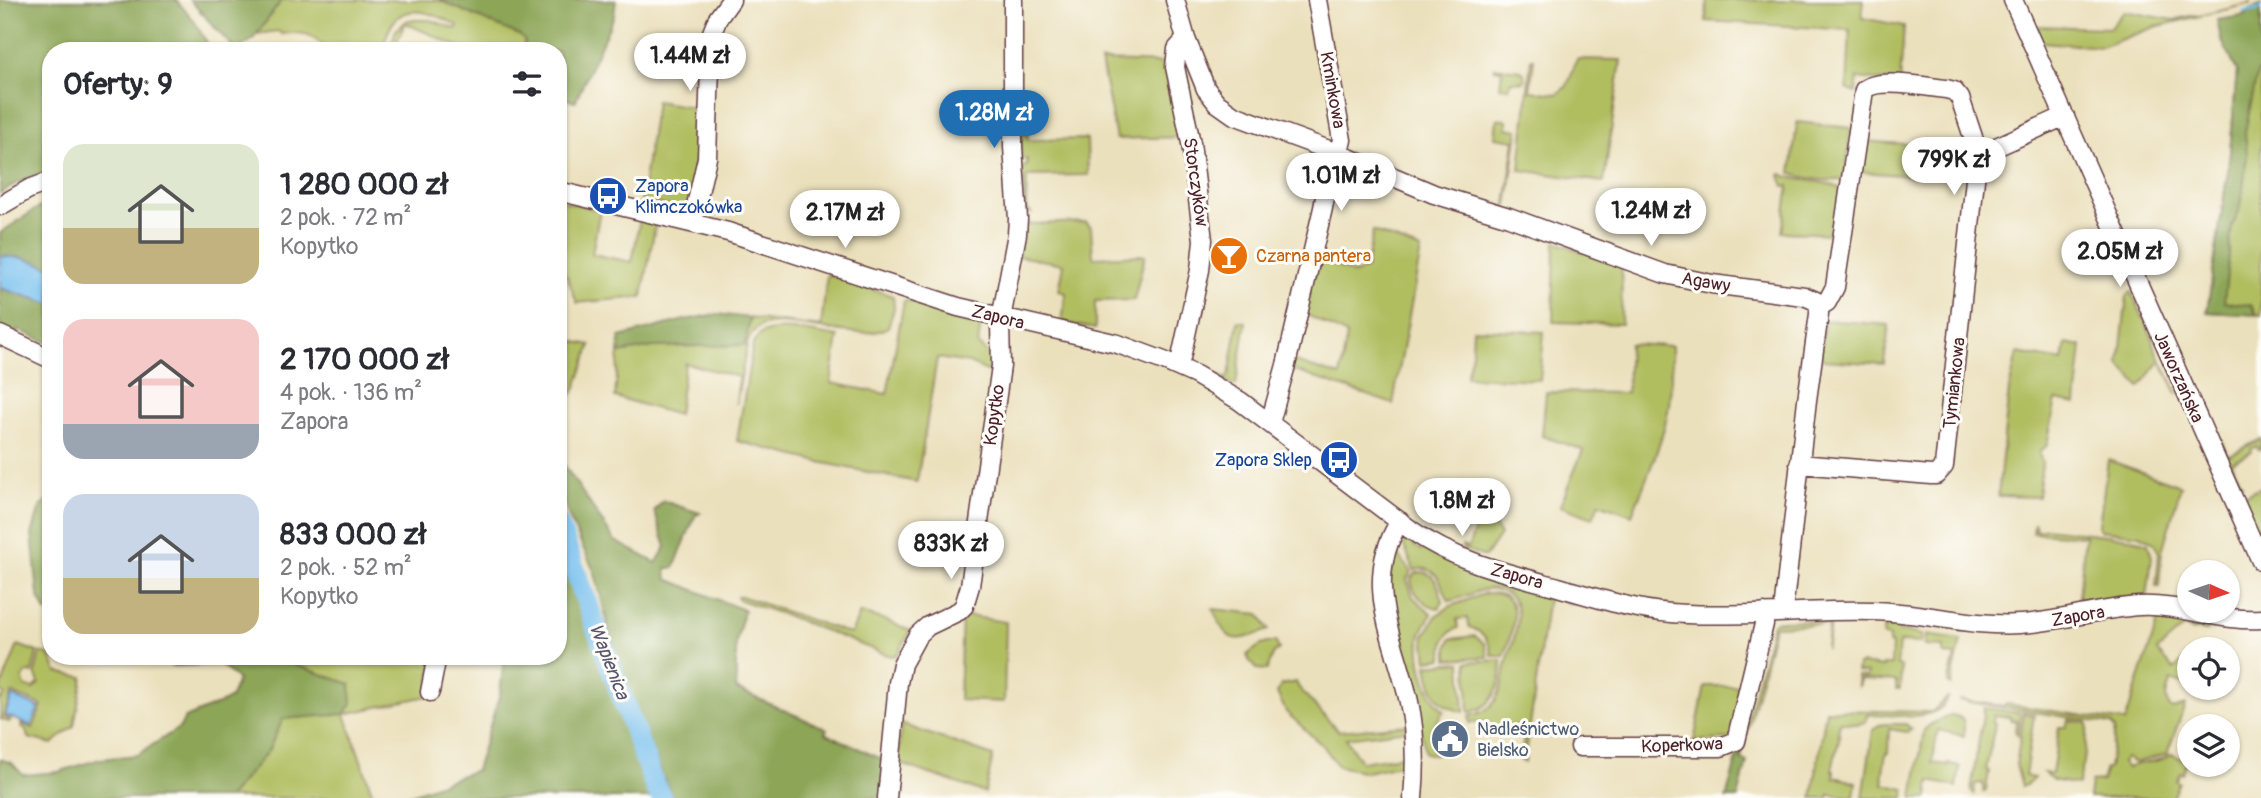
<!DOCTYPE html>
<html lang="pl">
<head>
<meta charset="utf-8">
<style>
  :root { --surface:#fff; --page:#f7f7f7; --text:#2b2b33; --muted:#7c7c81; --accent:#1f6fb2 }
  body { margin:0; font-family:Pangolin,sans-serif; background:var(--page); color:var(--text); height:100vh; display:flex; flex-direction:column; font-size:26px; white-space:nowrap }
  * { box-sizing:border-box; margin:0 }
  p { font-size:23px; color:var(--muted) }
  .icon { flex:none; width:38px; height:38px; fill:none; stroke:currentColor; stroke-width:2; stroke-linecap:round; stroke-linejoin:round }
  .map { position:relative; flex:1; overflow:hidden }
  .sheet { position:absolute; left:42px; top:42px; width:525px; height:623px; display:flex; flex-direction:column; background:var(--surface); border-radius:28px; box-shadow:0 2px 5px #0004 }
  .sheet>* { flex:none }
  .needle { width:46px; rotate:93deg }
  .fabs { position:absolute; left:2177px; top:560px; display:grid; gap:14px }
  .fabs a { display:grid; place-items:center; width:63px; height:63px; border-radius:50%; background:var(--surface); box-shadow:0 2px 5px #0004; font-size:35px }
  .price { position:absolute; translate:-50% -60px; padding:0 16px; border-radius:24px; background:#fff; color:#222; font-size:23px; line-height:46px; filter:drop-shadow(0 2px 4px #0008) }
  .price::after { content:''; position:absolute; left:50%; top:42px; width:21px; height:16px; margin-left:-10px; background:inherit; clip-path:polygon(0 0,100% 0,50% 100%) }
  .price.on { background:var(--accent); color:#fff }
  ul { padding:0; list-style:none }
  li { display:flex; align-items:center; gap:21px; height:175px; padding:0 21px }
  li span { display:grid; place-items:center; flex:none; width:196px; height:140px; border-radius:21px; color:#555 }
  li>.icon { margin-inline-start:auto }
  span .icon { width:84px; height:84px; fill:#fffc; stroke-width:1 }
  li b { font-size:30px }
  h2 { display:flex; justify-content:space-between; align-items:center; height:84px; padding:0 21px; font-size:30px }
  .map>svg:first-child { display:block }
  .green { fill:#b1be60; stroke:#7e6e46; stroke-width:2 }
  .forest { fill:#8ca556; stroke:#6b6240; stroke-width:2 }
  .water { fill:#76bfef; stroke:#606f8d; stroke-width:2 }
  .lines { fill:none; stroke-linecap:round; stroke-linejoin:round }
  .stream { stroke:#76bfef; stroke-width:3.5 }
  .river { stroke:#76bfef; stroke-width:21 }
  .minor-casing { stroke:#623c41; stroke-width:21 }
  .minor { stroke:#fff; stroke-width:18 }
  .labels { text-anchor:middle; stroke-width:6; stroke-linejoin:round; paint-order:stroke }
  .street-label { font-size:18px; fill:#4a1f2b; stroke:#fdfcf7 }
  .transit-label { font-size:18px; fill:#164399; stroke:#fdfcf7; text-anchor:start }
  .food-label { font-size:18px; fill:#c56008; stroke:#fdfcf7; text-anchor:start }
  .service-label { font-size:18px; fill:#4e5e75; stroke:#fdfcf7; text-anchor:start }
  .water-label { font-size:19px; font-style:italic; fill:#595770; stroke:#fdfcf7 }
</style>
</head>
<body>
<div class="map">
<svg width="2261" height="798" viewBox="0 0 2261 798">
  <rect width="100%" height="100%" fill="#fdfcf7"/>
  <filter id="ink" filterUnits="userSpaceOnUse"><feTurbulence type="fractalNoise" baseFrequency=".0143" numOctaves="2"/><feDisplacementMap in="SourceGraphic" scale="14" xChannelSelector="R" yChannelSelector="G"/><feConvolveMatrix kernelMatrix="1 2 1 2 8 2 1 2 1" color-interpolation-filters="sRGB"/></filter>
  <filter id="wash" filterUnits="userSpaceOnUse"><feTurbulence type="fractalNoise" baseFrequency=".00686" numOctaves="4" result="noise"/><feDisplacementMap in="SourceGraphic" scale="28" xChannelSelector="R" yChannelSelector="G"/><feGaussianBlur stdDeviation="1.57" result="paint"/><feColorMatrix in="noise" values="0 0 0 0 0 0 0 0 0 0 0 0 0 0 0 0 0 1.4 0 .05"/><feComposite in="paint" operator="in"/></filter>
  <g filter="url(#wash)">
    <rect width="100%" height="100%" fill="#ebe0bc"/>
    <!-- green -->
    <path class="green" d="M282 0H439L522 36 525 42 522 51H468L405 23 393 51H389L396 30 408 20H431L456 29 458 26C442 17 410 2 395 20 388 28 385 41 381 51H327C315 33 301 31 282 34L278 31 257 34Z
      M1707 0H1864L1862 18 1904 26 1900 83 1858 78 1856 93 1847 89 1850 30 1706 21Z
      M2252 3 2155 27 2101 47 2042 42 2035 26 2110 28 2124 11 2174 20 2193 15 2199 16Z
      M1531 59H1534L1530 91 1557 94 1567 86 1577 59 1621 60 1604 182 1520 170Z
      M1101 61 1168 63 1187 137 1116 139Z
      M1494 67 1521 70 1525 75 1524 82 1511 81 1509 88 1500 87 1502 70 1494 69Z
      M2237 71H2261V315L2207 312 2229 164Z
      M1876 88 1950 94 1955 97 1967 128 1965 129 1952 97 1872 90 1863 141 1918 145 1914 176 1859 172 1856 175 1866 97 1870 90Z
      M656 101 697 108 702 113 692 194 689 206 680 209 641 201Z
      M1497 119 1507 120V128L1518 130 1507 206 1505 209H1501L1506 205 1515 140 1495 137Z
      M1797 122 1851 128 1845 179C1830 182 1805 179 1791 173Z
      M1028 134V140L1087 139 1088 175 1027 176 1026 208 1031 213 1025 212 1022 167 1027 166V159L1021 158V135Z
      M1342 164 1337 167 1318 254 1321 260 1355 274 1366 268 1373 231 1421 250 1393 404 1295 371 1289 374 1292 361 1340 376 1347 335 1303 313 1334 166Z
      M1781 174C1800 183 1830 179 1843 191L1837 234 1782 232 1789 185 1784 186 1780 176Z
      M558 200 600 210 592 254 632 262 640 219 656 222 642 297 577 303 567 276 558 273Z
      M1086 222 1091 227 1093 257 1145 255 1134 300 1095 301V329L1062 322 1066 293 1059 291 1064 264 1017 256 1022 228 1029 224Z
      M1555 242 1619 264 1622 269 1621 324 1553 322Z
      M827 274 893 296 894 309 888 327C863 345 786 313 759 327 752 331 749 338 747 345L736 404 739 377 685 363 678 415 615 397 619 353 653 347 744 345 750 318 821 327Z
      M2131 291 2153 339V344L2178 395 2161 360 2140 387 2119 364 2127 296Z
      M907 300 981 322 978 345 991 356 996 375 969 363 937 358 917 482 819 462 737 441 753 344C756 339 759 333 765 332 783 325 819 334 838 337L831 383 887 394 904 301Z
      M1825 320 1889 325 1884 364 1824 360 1820 357Z
      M1238 321 1246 322 1236 385 1228 383 1193 364 1190 361 1189 355 1194 363 1225 379 1229 376Z
      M1473 329 1544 332 1540 380 1466 377 1472 353Z
      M558 338 591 345 575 390 558 415Z
      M2066 343 2082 346 2076 404 2056 400 2047 445 2039 453 2042 463 2038 497 1998 496 2009 389 2017 353 2063 361Z
      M1629 344 1672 346C1672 368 1672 390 1668 411 1661 447 1645 481 1632 515L1599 503 1593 518 1560 506 1583 450 1542 436 1546 392 1627 393Z
      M2220 438 2228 456 2261 439V451V448L2258 449 2257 446 2251 449 2252 452 2231 462 2242 484 2235 485 2216 440Z
      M2108 460 2181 486 2162 551 2159 586H2156L2159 553 2154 542 2140 535 2100 530 2099 525Z
      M2261 487V540L2241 496Z
      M1484 506 1500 535 1485 557 1462 549V546L1468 548Z
      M2034 523 2036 530 2039 531 2045 528 2131 538 2148 544 2152 557 2147 597 2120 599 2040 613 2078 606 2085 536 2033 533Z
      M1409 540 1416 543 1414 546 1421 550 1423 548 1477 573 1575 601 1574 604 1548 597 1525 762 1521 761 1525 725 1491 728 1483 722 1470 723 1469 716C1503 710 1501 684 1508 658 1515 636 1531 597 1495 589 1484 586 1462 599 1449 601 1441 584 1437 563 1414 570L1402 541Z
      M1397 545V554L1411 572 1407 579 1413 597 1432 614C1427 622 1421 629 1420 639 1418 660 1426 697 1444 710L1435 725 1436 755 1425 753 1420 722 1392 618 1389 581Z
      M1424 572C1437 576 1439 589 1443 601L1439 608C1425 606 1411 593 1411 578L1416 573Z
      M1486 593C1528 591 1512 633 1504 656H1492C1491 642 1483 631 1469 627L1467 618 1457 619 1458 628C1443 633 1443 645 1443 658L1427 660 1424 636 1437 615 1451 606Z
      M741 596 851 634 860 613 885 620 911 631 897 655 890 656 785 615 739 600 737 597Z
      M1213 609 1259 614 1269 630C1233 643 1228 645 1213 609Z
      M962 615 1006 622 1004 702 959 700Z
      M2160 615 2214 626 2208 625 2207 631 2196 629 2191 631 2185 626 2157 651 2174 670 2189 656V687L2171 680C2167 691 2162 700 2172 709L2185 705 2167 754 2135 763 2126 758 2122 763 2127 768C2139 762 2161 763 2171 754L2187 761 2183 773 2180 772 2176 781 2179 782 2172 798H2089L2091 782 2102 781 2106 768H2109L2115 729 2111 724 1958 700 2003 706 2007 704 2125 722Z
      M1828 620 1830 626 1826 649 1829 624 1774 626C1764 670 1752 711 1742 754L1739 749 1773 623 1776 621Z
      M1884 620 1906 622 1905 627 1899 626V631L1922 635 1921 643 1899 642 1897 666 1901 667 1900 689H1896V681L1860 679 1858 688 1857 676 1866 677 1867 673 1857 672 1858 665 1861 664 1883 667V665H1891L1892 644 1889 643V637L1883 636Z
      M1926 635 1961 640 1951 685 1948 683 1955 656 1944 655V647L1925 646Z
      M1475 636 1485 644 1488 657 1448 659V646L1451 639Z
      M1275 641 1279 649 1274 653 1267 670 1257 669 1249 660 1247 655 1261 645Z
      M18 645 37 652 32 673 28 672 22 678 25 686 33 689 39 683 35 673 40 652 50 656 57 672 83 677 74 726 52 744 28 738 26 730 21 726V724L33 728 42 705 12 693 3 716 11 720 9 722 0 719V698L2 699 5 694 0 692V690Z
      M286 656H434L428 696 345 714 374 798H228L268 751 283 719 299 717 350 684 295 665Z
      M1502 660C1502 683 1495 708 1469 712L1467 662Z
      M1461 662 1464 712C1435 706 1432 691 1427 665Z
      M1296 682 1299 688 1338 731 1407 725V730L1346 738 1361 762 1402 756 1403 764 1367 772 1338 766 1324 747 1286 712 1277 693 1281 685Z
      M1705 686H1748L1733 739 1694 741Z
      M1947 698H1948C1938 725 1890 713 1867 715L1866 722 1858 724 1840 722 1838 734 1840 735 1832 770 1834 771V777L1856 782 1854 797 1829 794 1828 798H1812L1826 710 1932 712Z
      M1984 708 2021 713 2018 735 2015 731 2016 721 2010 720V717L1994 715 1993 723 1995 724 1986 770 1989 771 1986 790 1983 792V783L1975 784 1974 794 1971 790Z
      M2024 713 2034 715 2025 776 2034 778 2028 784 2022 787 2016 765Z
      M1951 715 1959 717 1964 721V736L1938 730 1932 763 1948 765V763L1960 767 1957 787 1930 781 1928 798H1913L1924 730 1931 724Z
      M2068 720 2087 723 2088 725 2084 762 2078 785 2053 780 2044 773 2052 774 2059 727H2066Z
      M901 724 993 756 985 793 898 763Z
      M1885 724H1906L1911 729 1907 732 1889 729 1888 753H1886L1882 778H1884L1883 784 1905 789 1904 798H1863L1873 730 1879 725Z"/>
    <!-- forest -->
    <path class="forest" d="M0 0H176L193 19 212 51H51V170L17 183 0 194Z
      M190 0H282L253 39 236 51Z
      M439 0H616L614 16 575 102 558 96V51H522L525 42 521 36Z
      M2261 5V71H2258L2245 132 2247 154 2241 207 2232 226 2224 302 2251 305 2257 315 2207 312 2229 164 2237 71 2221 39 2217 20 2243 16 2251 11 2250 9Z
      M51 202V267L23 258 0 256V233L36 209Z
      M0 288 51 304V344L19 330 12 338 0 331Z
      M718 314 750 318 745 345 653 347 619 353 620 337 684 320Z
      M558 456 615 541 656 563 666 547 654 511 663 501 700 513 695 516 674 568H666L667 579 744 610 736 643V689L827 729 825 733 886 761 883 798H673L665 782 618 666 595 573 571 522 558 487Z
      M51 498V613L46 612 38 595 32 534 40 507Z
      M558 535 624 725 647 784 656 798H401L476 770 500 694 504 656H558Z
      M154 656H286L295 665 350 684 352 703 345 714 283 719 268 751 228 798H1L0 759 12 763 23 775 58 772 100 759 137 755 180 727 185 718 230 699 238 680 220 664 172 666Z
      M1738 754H1742L1741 759 1747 762 1738 798H1726Z"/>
    <!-- water -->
    <path class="water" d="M0 256 23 258 51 267V304L0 288Z
      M12 696 39 707 31 726 5 715Z"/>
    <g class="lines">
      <!-- stream -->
      <path class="stream" d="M2244 12 2261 8"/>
      <!-- river -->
      <path class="river" d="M558 524 655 786 662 798"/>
    </g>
  </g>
  <g filter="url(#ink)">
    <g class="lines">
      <defs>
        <path id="minor" d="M1175 0 1186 39 1177 49 1175 67 1191 143 1203 240 1200 270 1179 367
          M2013 0 2261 561
          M1186 39 1206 89 1217 103 1234 115 1337 153 1434 194 1509 217 1665 274 1712 284 1804 296 1816 301 1819 307V314L1807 400 1783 612
          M1978 152 1994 148 2065 116
          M558 191 728 232 958 307 1118 344 1164 361 1196 375 1240 401 1411 530C1455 561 1506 573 1558 587 1600 599 1643 613 1687 614 1749 617 1811 609 1873 611 1922 612 1970 627 2020 624 2061 622 2100 608 2140 606 2181 604 2220 622 2261 619
          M0 206 29 189 51 181
          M692 223 707 158 711 35 718 18 731 0
          M0 335 51 359
          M1270 423 1286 365 1323 208 1331 164 1340 148 1342 140 1317 0
          M1799 464 1931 475H1936L1944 466 1978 152 1960 98 1954 91 1946 89C1928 87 1877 77 1864 90L1835 287 1827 302 1819 307
          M1400 521C1361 582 1395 639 1409 702 1416 734 1416 765 1413 798
          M430 692 437 656
          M1580 747H1721L1736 741 1764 624V613
          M887 798 898 683 902 664 918 635 928 626 959 611 964 606 970 586 1001 366 1000 324 1017 234 1018 219 1013 147V0"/>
      </defs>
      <!-- minor casing -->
      <use href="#minor" class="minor-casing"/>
      <!-- minor -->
      <use href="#minor" class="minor"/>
    </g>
  </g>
  <!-- icons -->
  <defs>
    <symbol id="bus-disc" viewBox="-11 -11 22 22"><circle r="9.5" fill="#1a4fb4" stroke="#fdfcf7"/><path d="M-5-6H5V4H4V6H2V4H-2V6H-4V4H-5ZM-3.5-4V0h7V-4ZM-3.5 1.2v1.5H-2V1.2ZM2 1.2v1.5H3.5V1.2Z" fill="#fff"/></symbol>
    <symbol id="bar-disc" viewBox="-11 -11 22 22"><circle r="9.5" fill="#e8710a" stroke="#fdfcf7"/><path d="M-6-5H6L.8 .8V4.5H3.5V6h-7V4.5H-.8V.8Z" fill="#fff"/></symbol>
    <symbol id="civic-disc" viewBox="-11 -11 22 22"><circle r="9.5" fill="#5c6f8a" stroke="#fdfcf7"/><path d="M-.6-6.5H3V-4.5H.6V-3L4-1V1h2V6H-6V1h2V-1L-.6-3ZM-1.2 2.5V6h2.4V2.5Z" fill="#fff"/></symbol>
  </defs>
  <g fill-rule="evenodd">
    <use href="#bus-disc" x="586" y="174" width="44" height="44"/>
    <use href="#bar-disc" x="1207" y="234" width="44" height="44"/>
    <use href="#bus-disc" x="1317" y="438" width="44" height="44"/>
    <use href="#civic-disc" x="1428" y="717" width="44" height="44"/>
  </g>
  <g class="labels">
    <!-- street labels -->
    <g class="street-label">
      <text transform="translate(1333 90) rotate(80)" y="6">Kminkowa</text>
      <text transform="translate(1196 182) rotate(82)" y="6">Storczyków</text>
      <text transform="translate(1706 282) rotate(10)" y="6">Agawy</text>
      <text transform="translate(998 317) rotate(14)" y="6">Zapora</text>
      <text transform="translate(2179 377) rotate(66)" y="6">Jaworzańska</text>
      <text transform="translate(1954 383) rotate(-84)" y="6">Tymiankowa</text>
      <text transform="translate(994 415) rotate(-82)" y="6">Kopytko</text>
      <text transform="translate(1517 576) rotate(16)" y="6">Zapora</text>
      <text transform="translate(2078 616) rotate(-10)" y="6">Zapora</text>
      <text transform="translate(1682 745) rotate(-2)" y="6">Koperkowa</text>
    </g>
    <!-- transit labels -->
    <g class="transit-label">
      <text x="635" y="192">Zapora<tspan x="635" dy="21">Klimczokówka</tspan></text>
      <text x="1312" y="466" text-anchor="end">Zapora Sklep</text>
    </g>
    <!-- food labels -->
    <g class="food-label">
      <text x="1256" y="262">Czarna pantera</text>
    </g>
    <!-- service labels -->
    <g class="service-label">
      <text x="1477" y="735">Nadleśnictwo<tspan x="1477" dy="21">Bielsko</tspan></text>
    </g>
    <!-- water labels -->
    <g class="water-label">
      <text transform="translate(610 661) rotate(69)" y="7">Wapienica</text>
    </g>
  </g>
</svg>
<div class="fabs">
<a><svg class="needle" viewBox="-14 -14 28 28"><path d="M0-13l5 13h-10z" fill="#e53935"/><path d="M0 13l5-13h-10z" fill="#7c7c81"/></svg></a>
<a><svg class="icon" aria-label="locate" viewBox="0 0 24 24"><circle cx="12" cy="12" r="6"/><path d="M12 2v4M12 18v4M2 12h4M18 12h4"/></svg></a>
<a><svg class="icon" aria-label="layers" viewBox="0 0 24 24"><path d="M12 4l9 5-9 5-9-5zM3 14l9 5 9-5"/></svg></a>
</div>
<b class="price" style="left:690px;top:93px">1.44M zł</b>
<b class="price on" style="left:994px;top:150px">1.28M zł</b>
<b class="price" style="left:1954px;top:197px">799K zł</b>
<b class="price" style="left:1341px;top:213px">1.01M zł</b>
<b class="price" style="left:1651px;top:248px">1.24M zł</b>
<b class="price" style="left:845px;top:250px">2.17M zł</b>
<b class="price" style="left:2120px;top:289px">2.05M zł</b>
<b class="price" style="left:1462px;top:538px">1.8M zł</b>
<b class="price" style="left:951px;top:581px">833K zł</b>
<section class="sheet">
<h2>Oferty: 9<svg class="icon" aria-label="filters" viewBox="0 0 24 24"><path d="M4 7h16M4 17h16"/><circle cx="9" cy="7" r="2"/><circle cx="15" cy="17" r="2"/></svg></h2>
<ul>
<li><span style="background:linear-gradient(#dfe7d0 60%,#c2b280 0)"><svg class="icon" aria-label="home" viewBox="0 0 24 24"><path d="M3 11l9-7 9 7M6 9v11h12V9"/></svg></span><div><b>1 280 000 zł</b><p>2 pok. · 72 m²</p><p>Kopytko</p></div></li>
<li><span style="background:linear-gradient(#f6c9c9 75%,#9aa5b1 0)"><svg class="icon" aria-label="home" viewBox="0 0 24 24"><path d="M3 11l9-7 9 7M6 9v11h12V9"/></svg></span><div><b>2 170 000 zł</b><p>4 pok. · 136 m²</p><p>Zapora</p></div></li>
<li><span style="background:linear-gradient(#c9d6e8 60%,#c2b280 0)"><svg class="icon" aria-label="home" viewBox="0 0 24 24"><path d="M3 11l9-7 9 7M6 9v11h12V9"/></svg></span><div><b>833 000 zł</b><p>2 pok. · 52 m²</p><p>Kopytko</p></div></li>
</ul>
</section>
</div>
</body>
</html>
